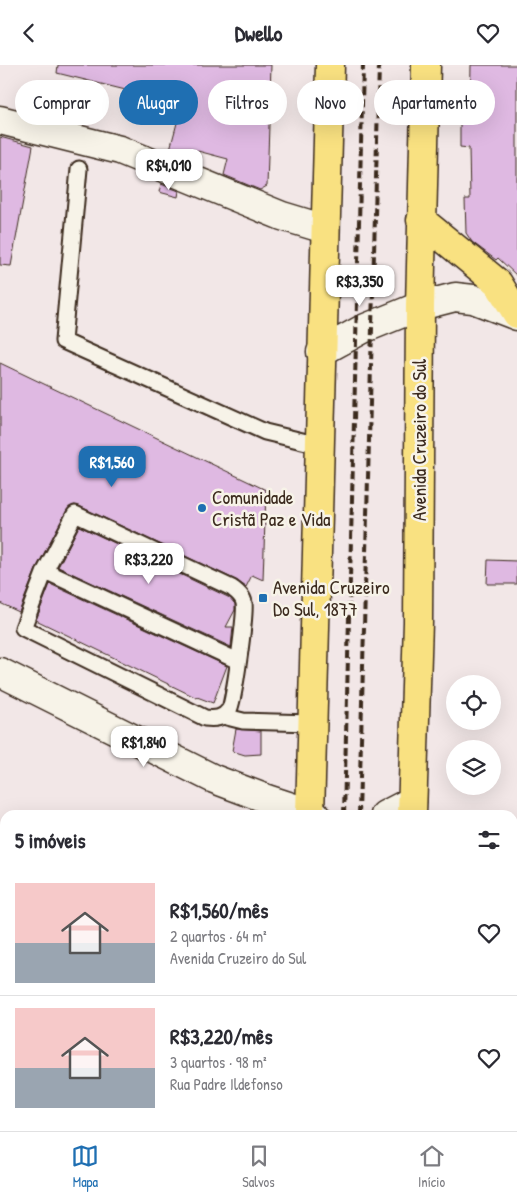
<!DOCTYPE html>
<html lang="pt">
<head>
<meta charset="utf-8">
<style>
  :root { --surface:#fff; --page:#f2f2f3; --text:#2b2b33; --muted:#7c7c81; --line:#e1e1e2; --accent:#1f6fb2 }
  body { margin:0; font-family:"Patrick Hand",sans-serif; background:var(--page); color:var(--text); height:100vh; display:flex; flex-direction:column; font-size:19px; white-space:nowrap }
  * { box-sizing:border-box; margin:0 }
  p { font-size:16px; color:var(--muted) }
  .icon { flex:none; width:28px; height:28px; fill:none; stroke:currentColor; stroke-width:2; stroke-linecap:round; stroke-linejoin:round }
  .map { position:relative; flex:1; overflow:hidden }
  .drawer { position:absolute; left:0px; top:745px; width:518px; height:321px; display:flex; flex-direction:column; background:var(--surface); border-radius:15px 15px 0 0; box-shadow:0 5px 20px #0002 }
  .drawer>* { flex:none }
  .top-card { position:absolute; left:15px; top:15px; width:488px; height:45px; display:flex; gap:10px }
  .controls { position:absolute; left:446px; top:610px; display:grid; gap:10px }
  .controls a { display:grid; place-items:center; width:55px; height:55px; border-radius:50%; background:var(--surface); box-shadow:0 5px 20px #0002; font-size:25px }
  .price { position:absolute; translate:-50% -42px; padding:0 11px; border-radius:10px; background:#fff; color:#222; font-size:16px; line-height:32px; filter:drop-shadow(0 1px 2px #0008) }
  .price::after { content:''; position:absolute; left:50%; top:30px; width:15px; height:11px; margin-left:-8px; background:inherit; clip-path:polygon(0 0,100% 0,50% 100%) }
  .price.active { background:var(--accent); color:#fff }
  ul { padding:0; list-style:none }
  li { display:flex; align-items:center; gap:15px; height:125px; padding:0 15px }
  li+li { border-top:1px solid var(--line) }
  li span { display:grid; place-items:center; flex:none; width:140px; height:100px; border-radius:0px; color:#555 }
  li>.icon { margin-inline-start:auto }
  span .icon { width:60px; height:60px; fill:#fffc; stroke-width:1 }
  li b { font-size:21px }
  h2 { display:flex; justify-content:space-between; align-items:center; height:60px; padding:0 15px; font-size:21px }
  .tag { padding:0 18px; border-radius:22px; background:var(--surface); box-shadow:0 5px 20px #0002; font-size:18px; line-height:45px }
  .tag.active { background:var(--accent); color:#fff }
  header { display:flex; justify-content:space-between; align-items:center; height:65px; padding:0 15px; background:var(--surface); font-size:22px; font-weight:700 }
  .tab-bar { display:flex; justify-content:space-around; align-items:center; height:70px; border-top:1px solid var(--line); background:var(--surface); font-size:14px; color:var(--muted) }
  .tab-bar a { display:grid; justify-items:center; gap:2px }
  .tab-bar .active { color:var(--accent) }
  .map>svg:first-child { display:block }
  .building { fill:#dfb9e2; stroke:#3b2a1e }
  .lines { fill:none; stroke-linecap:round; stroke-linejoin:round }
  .service-casing { stroke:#3b2a1e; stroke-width:19 }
  .minor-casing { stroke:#3b2a1e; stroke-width:31 }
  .tertiary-casing { stroke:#3b2a1e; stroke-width:31 }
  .primary-casing { stroke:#3b2a1e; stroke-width:31 }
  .service { stroke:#f7f3e8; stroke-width:15 }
  .minor { stroke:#f7f3e8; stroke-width:28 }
  .tertiary { stroke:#f7f3e8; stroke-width:28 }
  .primary { stroke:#f9e181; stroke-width:28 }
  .rail { stroke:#3b2a1e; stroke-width:4; stroke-dasharray:8 4; stroke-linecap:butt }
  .poi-dot { fill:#1f6fb2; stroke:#f7f3e8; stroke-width:2 }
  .labels { text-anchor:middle; stroke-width:5; stroke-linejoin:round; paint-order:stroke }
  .street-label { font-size:19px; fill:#3b2a1e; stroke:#f7f3e8 }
  .poi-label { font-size:19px; fill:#3b2a1e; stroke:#f7f3e8; text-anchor:start }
</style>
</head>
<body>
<header><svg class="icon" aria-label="back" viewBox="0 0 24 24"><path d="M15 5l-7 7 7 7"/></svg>Dwello<svg class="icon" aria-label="heart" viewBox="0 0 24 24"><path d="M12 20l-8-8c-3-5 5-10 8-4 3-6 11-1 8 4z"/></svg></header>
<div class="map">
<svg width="517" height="1066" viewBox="0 0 517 1066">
  <rect width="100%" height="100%" fill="#f2e7e7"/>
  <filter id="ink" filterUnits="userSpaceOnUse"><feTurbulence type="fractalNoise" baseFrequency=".02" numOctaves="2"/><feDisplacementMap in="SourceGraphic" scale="10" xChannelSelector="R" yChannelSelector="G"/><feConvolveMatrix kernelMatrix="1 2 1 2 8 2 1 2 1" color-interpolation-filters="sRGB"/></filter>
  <g filter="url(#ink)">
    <!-- building -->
    <path class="building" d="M58 0H271L267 121 260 125 224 110 228 94 190 84 187 96 169 88 182 39 57 8Z
      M471 0H517V211L498 193 496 195 472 177 466 168 465 134H470L469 83 460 82V55H470Z
      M0 72 33 81 11 201 0 200Z
      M161 119 179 126 178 132 159 127Z
      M0 298 266 425 263 515 252 510 246 522 236 515 79 441 74 440 67 445 37 502 19 547 0 538Z
      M79 461 230 533 235 539V545L226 562H233L231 582 58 502Z
      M488 495 517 496V519H487Z
      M50 519 227 601 213 638 197 632V633L36 555Z
      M236 664 261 666V689L245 690 232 686Z"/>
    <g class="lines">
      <defs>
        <path id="service" d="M79 104 63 276 265 367 319 380
          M75 449 232 523C237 527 243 531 244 538 246 547 234 638 229 645 223 654 214 654 205 653L23 563 45 506Z
          M45 506 238 596
          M223 651 243 656 312 658
          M424 1061 429 1066"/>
        <path id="minor" d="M0 55 120 85 282 151 325 164
          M0 1059 5 1060"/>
        <path id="tertiary" d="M321 287 363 264 420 241 455 232 473 234 517 251
          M0 607 214 714 267 734 316 750
          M385 750 412 736"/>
        <path id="primary" d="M421 155 498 218 517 249
          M310 750 330 0
          M412 750 418 557 420 241 426 0
          M300 1066V1061
          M401 1066V1061"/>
      </defs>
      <!-- service casing -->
      <use href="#service" class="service-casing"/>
      <!-- minor casing -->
      <use href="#minor" class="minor-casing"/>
      <!-- tertiary casing -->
      <use href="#tertiary" class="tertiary-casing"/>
      <!-- primary casing -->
      <use href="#primary" class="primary-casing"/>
      <!-- service -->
      <use href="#service" class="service"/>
      <!-- minor -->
      <use href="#minor" class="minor"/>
      <!-- tertiary -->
      <use href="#tertiary" class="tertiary"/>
      <!-- primary -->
      <use href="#primary" class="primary"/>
      <!-- rail -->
      <path class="rail" d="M344 750 363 0
        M359 750 379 0
        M336 1066V1061
        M351 1066V1061"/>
    </g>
  </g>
  <!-- markers -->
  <g class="poi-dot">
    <circle cx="202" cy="443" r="5"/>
    <rect x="258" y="528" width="10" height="10" rx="2.5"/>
  </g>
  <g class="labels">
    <!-- street labels -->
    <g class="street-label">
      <text transform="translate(419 375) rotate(-90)" y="7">Avenida Cruzeiro do Sul</text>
    </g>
    <!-- poi labels -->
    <g class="poi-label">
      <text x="212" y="439">Comunidade<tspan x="212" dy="22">Cristã Paz e Vida</tspan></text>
      <text x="273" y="529">Avenida Cruzeiro<tspan x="273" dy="22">Do Sul, 1877</tspan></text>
    </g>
  </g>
</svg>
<div class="controls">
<a><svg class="icon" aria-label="locate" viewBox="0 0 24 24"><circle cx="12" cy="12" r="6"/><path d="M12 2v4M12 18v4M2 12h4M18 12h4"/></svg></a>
<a><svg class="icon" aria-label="layers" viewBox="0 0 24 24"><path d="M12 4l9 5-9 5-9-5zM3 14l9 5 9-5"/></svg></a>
</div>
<b class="price" style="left:169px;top:126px">R$4,010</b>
<b class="price" style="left:360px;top:242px">R$3,350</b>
<b class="price active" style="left:112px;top:423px">R$1,560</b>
<b class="price" style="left:149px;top:520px">R$3,220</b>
<b class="price" style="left:144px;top:703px">R$1,840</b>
<div class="top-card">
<a class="tag">Comprar</a>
<a class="tag active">Alugar</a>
<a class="tag">Filtros</a>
<a class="tag">Novo</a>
<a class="tag">Apartamento</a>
</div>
<section class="drawer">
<h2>5 imóveis<svg class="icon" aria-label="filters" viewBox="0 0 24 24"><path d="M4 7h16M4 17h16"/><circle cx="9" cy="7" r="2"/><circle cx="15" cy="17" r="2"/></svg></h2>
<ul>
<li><span style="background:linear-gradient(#f6c9c9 60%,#9aa5b1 0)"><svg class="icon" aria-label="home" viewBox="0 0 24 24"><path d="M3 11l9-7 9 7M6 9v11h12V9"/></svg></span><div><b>R$1,560/mês</b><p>2 quartos · 64 m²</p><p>Avenida Cruzeiro do Sul</p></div><svg class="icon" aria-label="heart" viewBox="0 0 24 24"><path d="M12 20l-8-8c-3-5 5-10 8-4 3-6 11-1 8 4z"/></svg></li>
<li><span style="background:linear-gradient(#f6c9c9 60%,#9aa5b1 0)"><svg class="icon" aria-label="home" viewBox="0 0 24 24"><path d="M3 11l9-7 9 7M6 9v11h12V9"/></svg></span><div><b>R$3,220/mês</b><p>3 quartos · 98 m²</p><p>Rua Padre Ildefonso</p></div><svg class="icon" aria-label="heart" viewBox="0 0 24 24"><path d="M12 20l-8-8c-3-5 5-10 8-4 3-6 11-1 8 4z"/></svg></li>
</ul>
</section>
</div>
<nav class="tab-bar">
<a class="active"><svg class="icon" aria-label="map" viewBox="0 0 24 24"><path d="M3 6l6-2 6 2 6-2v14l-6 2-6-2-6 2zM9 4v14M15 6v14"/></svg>Mapa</a>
<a><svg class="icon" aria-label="saved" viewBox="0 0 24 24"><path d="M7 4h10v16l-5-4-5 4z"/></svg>Salvos</a>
<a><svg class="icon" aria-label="home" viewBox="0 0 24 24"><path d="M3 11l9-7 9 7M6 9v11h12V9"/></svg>Início</a>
</nav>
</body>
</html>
